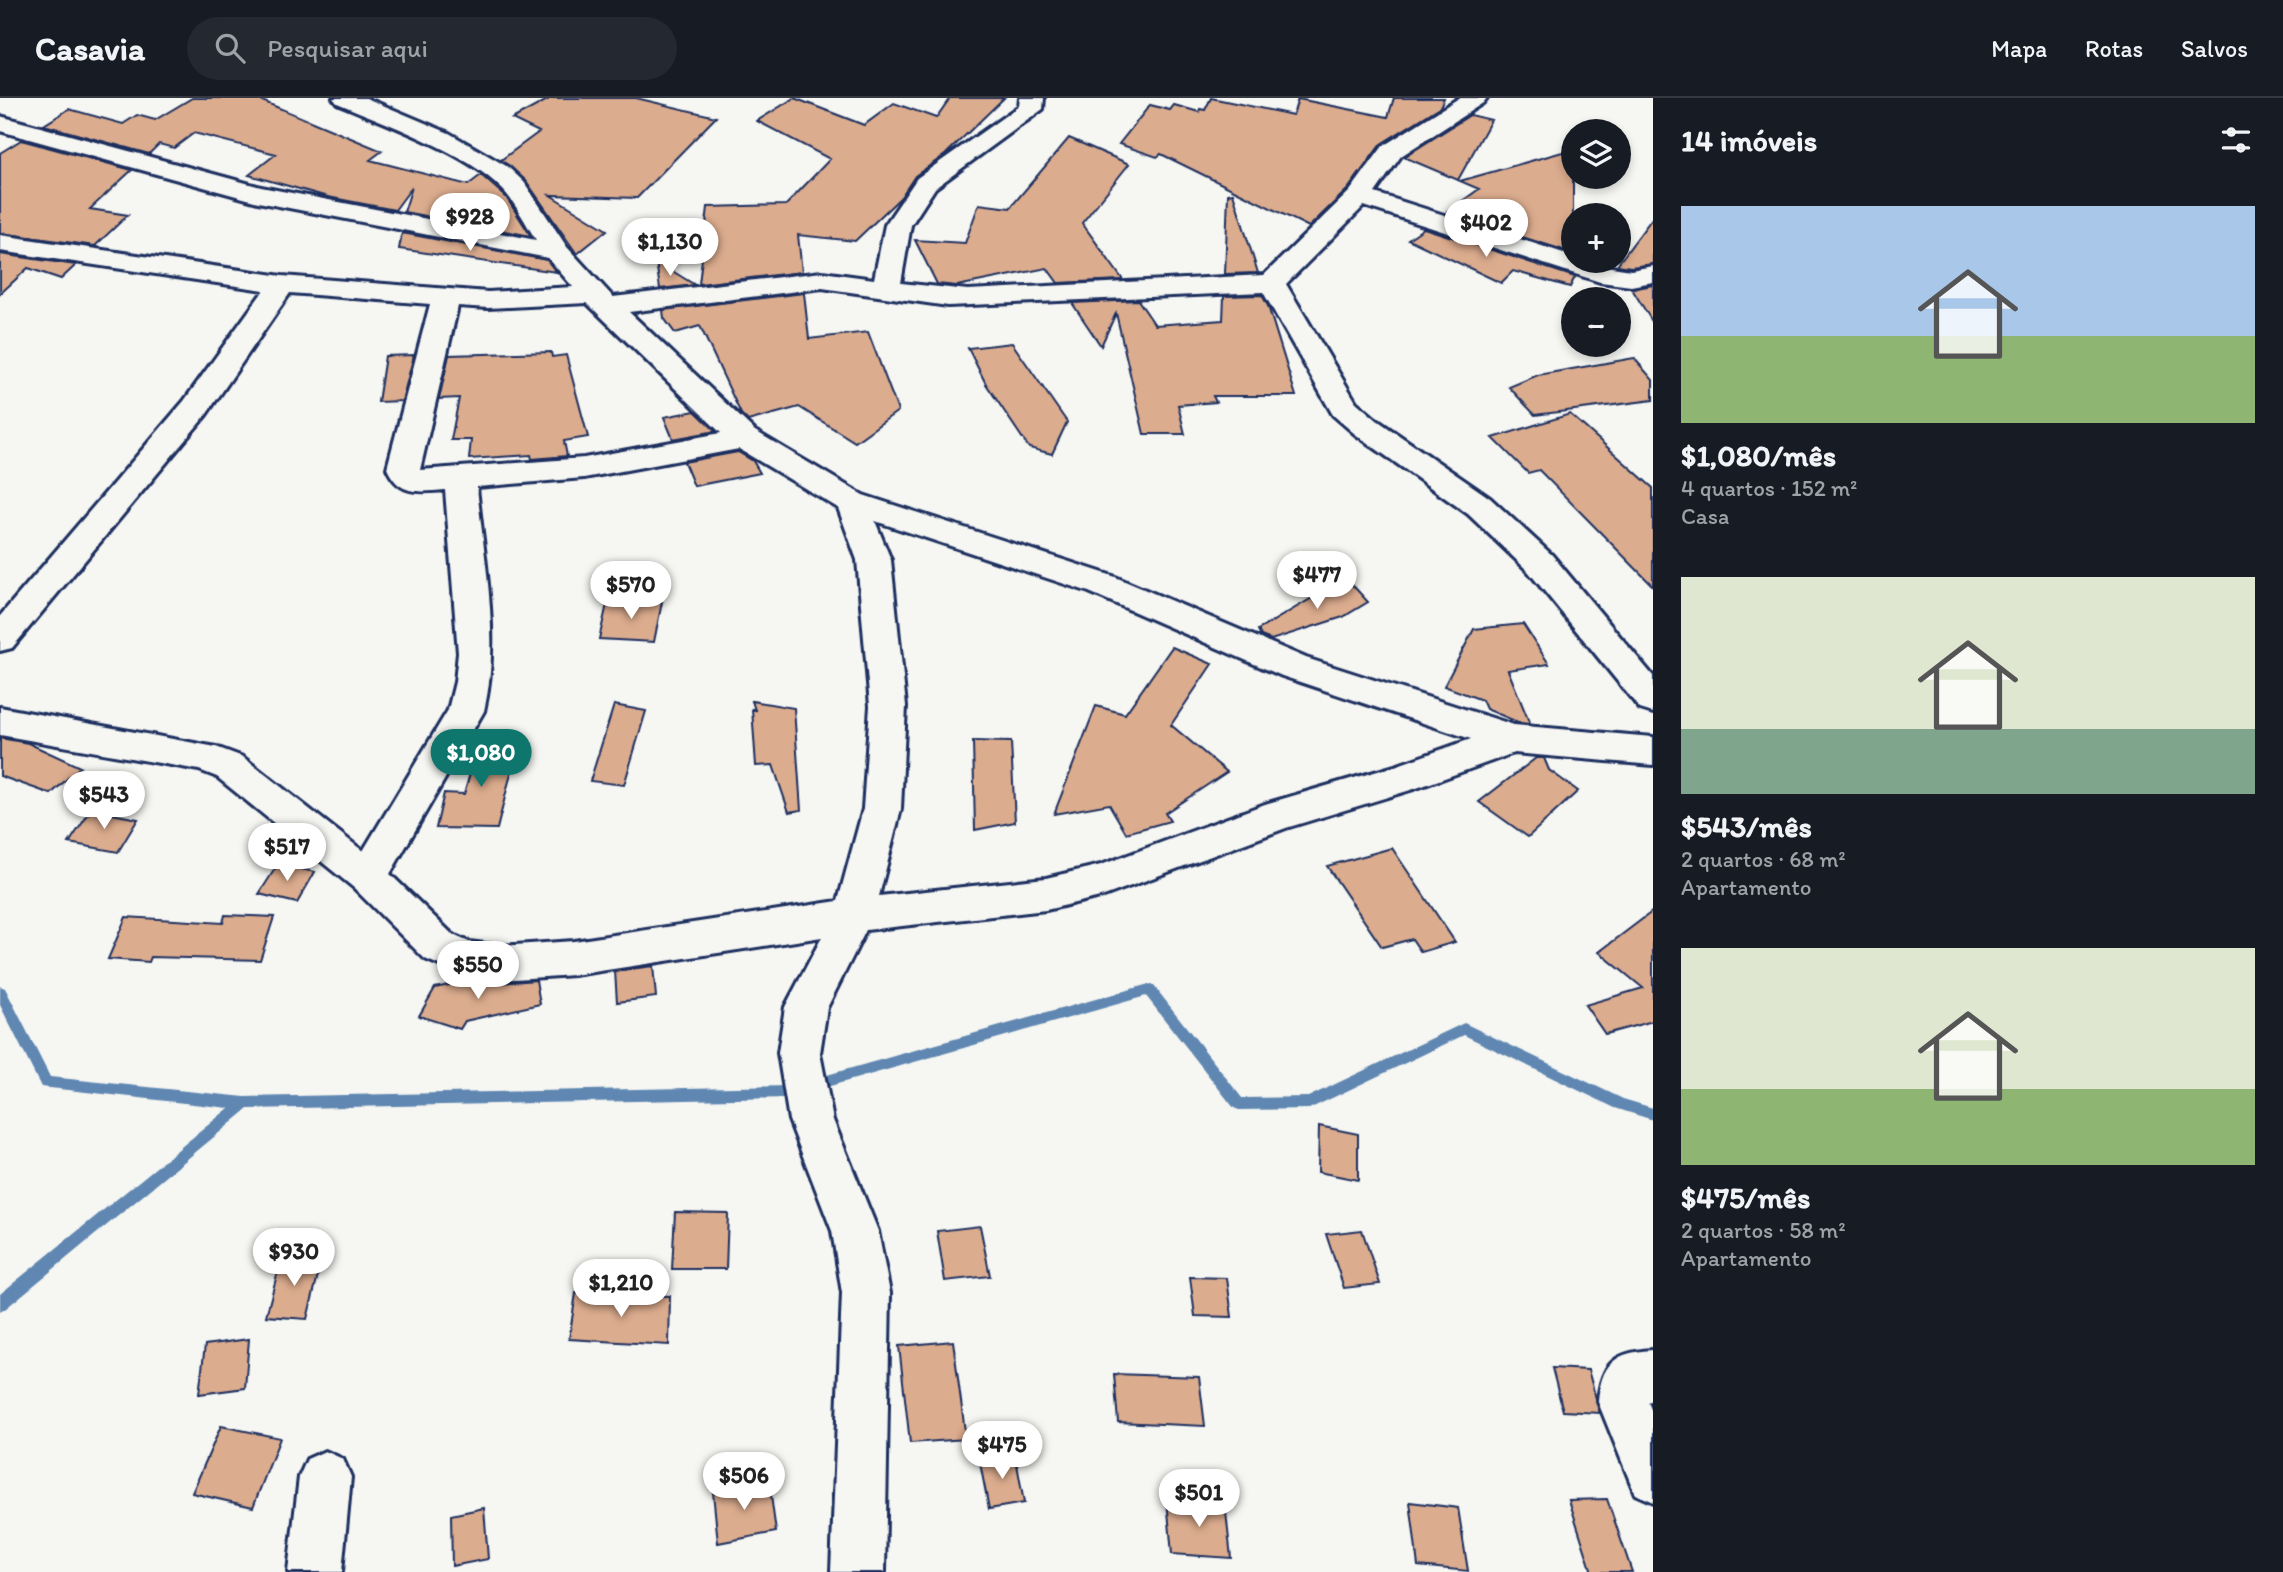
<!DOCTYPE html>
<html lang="pt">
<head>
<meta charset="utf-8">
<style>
  :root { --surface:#171b24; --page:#242831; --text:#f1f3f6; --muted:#9ea1a6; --line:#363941; --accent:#0f766e }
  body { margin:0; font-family:Itim,sans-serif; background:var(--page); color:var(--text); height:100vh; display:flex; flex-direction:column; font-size:26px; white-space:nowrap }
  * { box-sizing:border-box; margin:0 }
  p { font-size:23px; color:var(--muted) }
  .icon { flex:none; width:38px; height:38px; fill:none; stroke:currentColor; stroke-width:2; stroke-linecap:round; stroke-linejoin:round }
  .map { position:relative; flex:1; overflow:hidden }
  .details { display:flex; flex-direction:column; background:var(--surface); width:630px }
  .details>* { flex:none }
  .controls { position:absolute; left:1561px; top:21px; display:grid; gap:14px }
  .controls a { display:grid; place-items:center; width:70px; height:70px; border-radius:50%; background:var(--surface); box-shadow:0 4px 10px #0003; font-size:35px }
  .price { position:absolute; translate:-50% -60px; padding:0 16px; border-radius:24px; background:#fff; color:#222; font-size:23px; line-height:46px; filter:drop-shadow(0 2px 4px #0008) }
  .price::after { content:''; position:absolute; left:50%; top:42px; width:21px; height:16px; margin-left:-10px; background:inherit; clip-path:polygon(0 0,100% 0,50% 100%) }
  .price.on { background:var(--accent); color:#fff }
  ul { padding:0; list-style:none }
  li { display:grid; align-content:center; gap:14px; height:371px; padding:0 28px }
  li span { display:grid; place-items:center; height:217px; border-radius:0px; color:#555 }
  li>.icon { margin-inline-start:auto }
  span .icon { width:126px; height:126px; fill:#fffc; stroke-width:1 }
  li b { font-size:30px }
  h2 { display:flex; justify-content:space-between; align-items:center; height:84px; padding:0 28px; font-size:30px }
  header { display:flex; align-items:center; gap:42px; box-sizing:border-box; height:98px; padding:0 35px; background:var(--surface); border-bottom:2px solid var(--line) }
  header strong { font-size:33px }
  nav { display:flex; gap:38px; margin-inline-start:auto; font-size:24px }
  .search { width:490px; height:63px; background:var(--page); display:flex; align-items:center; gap:18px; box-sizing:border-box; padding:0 24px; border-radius:38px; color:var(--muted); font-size:26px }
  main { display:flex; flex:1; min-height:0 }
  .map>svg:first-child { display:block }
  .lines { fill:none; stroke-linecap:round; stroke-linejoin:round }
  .stream { fill:#5f87b2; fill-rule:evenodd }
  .building { fill:#dcac8e; stroke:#1b2f5e; stroke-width:2 }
  .street-casing { stroke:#1b2f5e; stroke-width:6 }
  .street { fill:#f6f6f2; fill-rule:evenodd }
</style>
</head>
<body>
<header>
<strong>Casavia</strong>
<div class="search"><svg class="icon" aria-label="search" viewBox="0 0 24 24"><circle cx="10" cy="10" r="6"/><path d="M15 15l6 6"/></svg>Pesquisar aqui</div>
<nav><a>Mapa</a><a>Rotas</a><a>Salvos</a></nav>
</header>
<main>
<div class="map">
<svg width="1653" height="1474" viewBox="0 0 1653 1474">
  <rect width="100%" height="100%" fill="#f6f6f2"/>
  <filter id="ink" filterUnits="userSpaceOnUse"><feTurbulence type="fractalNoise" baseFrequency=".0143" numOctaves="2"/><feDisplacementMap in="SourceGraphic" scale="14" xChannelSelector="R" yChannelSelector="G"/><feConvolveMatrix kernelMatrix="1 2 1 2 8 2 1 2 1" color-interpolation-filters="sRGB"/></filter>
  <g filter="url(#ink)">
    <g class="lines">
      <!-- stream -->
      <path class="stream" d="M1149 886 1154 888 1242 1000 1308 999 1464 925 1623 1001 1653 1010V1022L1615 1010 1464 937 1309 1011 1239 1012 1234 1010 1146 898 788 1000 248 1011 5 1211 0 1214V1196L229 1010 41 989 0 907V888L5 890 50 979 245 999 788 988Z"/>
    </g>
    <!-- building -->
    <path class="building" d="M192 0H255L382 53 370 62 468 87 481 77 506 99 531 138 404 114 412 89 395 112 328 99 249 77 276 56 194 35 174 50 159 46 149 56 44 27 69 11 123 26 137 17 155 22Z
      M551 0H636L716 19 637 100 550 97 607 132 577 156 526 83 501 62 539 34 512 21Z
      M794 0 864 27 894 5 936 20 950 0H1004L945 57 915 78 901 99 855 143 798 137 802 174 699 186 708 109 786 107 830 61 757 23Z
      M1211 0 1293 17 1298 1 1388 19 1394 0H1444L1440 9 1381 46 1348 91 1309 129 1161 56 1157 59 1119 46 1150 7 1170 12 1174 7 1199 14 1200 11 1205 12Z
      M1470 17 1491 22 1458 82 1404 59Z
      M1069 40 1129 66 1082 125 1123 182 1058 185 1047 170 957 188 937 186 915 142 965 145 979 106 1010 110Z
      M21 42 132 72 90 111 128 117 95 148 0 135V55Z
      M1573 51V155L1446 115 1479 91 1460 83Z
      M1233 95 1258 175 1225 176 1228 96Z
      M1653 119V166L1631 169 1617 167Z
      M1424 130 1575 179 1570 189 1513 173 1501 185 1408 141Z
      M402 135 547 162 556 174 399 151Z
      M0 156 76 167 61 181 28 170 0 196Z
      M656 163 695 187 660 191Z
      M1653 187V225L1632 191Z
      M804 195 809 241 868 234 898 313 855 344 799 309 748 323 741 316 700 228 675 235 664 220 663 212Z
      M1262 197 1268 208 1296 298H1213L1216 304 1178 307 1185 336H1144L1116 215 1101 248 1072 205 1138 202 1155 227 1223 222 1224 198Z
      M1012 245 1067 324 1052 356 1029 350 986 286 968 250Z
      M551 254 552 259 566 257 588 339 564 343 567 358 532 361 531 357 469 361 471 342H451L459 300 439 301 449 257Z
      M414 257 402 303 378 304 385 258Z
      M1634 260 1653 282V302L1535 317 1509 289 1538 277Z
      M695 313 716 333 673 341 664 319Z
      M1570 316 1653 390V488L1539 372 1528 375 1493 340Z
      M738 354 753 363 760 375 694 388 684 364Z
      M1346 480 1368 504 1343 519 1271 542 1261 538 1258 532Z
      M608 502 662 504 654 544 599 541Z
      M1523 526 1549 566 1508 572 1530 626 1520 625 1486 611 1482 602 1444 588 1474 531Z
      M1172 549 1212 566 1171 627 1227 674 1165 715 1170 723 1126 735 1109 706 1054 716 1096 608 1125 616Z
      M752 603 794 610 801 712 789 714 773 667 756 668 752 611 755 612Z
      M614 607 646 613 624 687 590 683Z
      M0 640 28 645 80 669 51 696 0 678Z
      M480 641 519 643 497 731 436 730 444 695 464 696Z
      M973 643 1011 644 1015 724 975 732Z
      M1536 660H1544L1549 672 1578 693 1528 739 1479 704Z
      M91 712 138 721 118 754 69 745Z
      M1392 750 1455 844 1421 854 1412 841 1382 849 1327 768Z
      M278 766 315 774 297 805 259 796Z
      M1653 813V923L1605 936 1585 907 1643 890 1599 854Z
      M225 817 274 819 260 862 151 859 149 864 108 861 126 819 223 825Z
      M653 868 656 899 617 904 615 873Z
      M473 882 500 885 536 882 540 906 465 923 460 931 419 918 435 890Z
      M1319 1028 1358 1036V1082L1318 1074Z
      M675 1114 728 1115 726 1171H672Z
      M980 1128 990 1178 945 1183 937 1133Z
      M1362 1132 1380 1186 1344 1190 1326 1136Z
      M282 1158 322 1161 307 1221 266 1218Z
      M1190 1179 1227 1180 1232 1219 1195 1218Z
      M576 1195 670 1198 669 1247 569 1241Z
      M249 1241 245 1290 199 1296 205 1247Z
      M953 1243 966 1341 910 1345 899 1248Z
      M1552 1270 1588 1272 1600 1315 1563 1313Z
      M1114 1276 1199 1279 1205 1328 1118 1324Z
      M221 1328 280 1340 253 1409 192 1395Z
      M1015 1355 1024 1405 989 1411 979 1360Z
      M769 1383 776 1434 718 1445 713 1394Z
      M1607 1401 1632 1474H1592L1569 1402Z
      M1167 1402 1225 1405 1231 1460 1172 1456Z
      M1410 1404 1458 1410 1468 1473 1418 1468Z
      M484 1410 488 1461 452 1468 451 1417Z"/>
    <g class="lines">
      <defs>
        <path id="street" d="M333 0H366L449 35 508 69 524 84 567 149 613 199 822 174 874 181 885 127 917 80 1019 8 1020 0H1044L1043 11 935 90 911 127 901 185 968 192 1264 177 1350 93 1383 48 1459 0H1487L1483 5 1401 58 1375 95 1573 158V163L1631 172 1653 168V184L1631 188 1600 184 1364 108 1286 186 1356 304 1377 322 1490 400 1552 457 1653 578V615L1640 611 1528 473 1468 416 1355 336 1333 317 1263 194 948 208 822 190 629 214 755 333 863 397 1113 478 1306 560 1514 627 1653 639V667L1514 655 1414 691 1286 730 1104 798 1046 812 866 832 827 910 820 955 833 1022 878 1133 890 1195 885 1474H831L842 1195 832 1133 789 1022 778 955 785 909 822 839 574 877 500 882 465 878 425 861 354 790 217 679 199 672 0 637V609L216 649 243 659 363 753 448 612 455 584 458 555 445 392C419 394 399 398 387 370L430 206 290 195 206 317 12 550 0 553V518L184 303 264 192 0 153V137L282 178 488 194 573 189 548 160 258 104 0 33V18L261 89 536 142C526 126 516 106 503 92 469 55 384 25 337 5ZM587 205 721 335 584 360 420 372 458 208 488 210ZM739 351 838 410 857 462 870 608 863 711 838 803 574 843 500 848 469 844 453 837 390 776 484 613C501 541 484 463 477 389L584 380ZM875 423 1089 494 1282 578 1471 641 1395 668 1265 706 1101 767 1046 780 879 798 901 711 906 608 891 462Z
          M1653 1252V1302L1648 1304 1653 1316V1404L1635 1396 1598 1304C1601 1265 1615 1254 1653 1252Z
          M325 1353 343 1361 351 1379 342 1474H288L299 1379 307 1361Z"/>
      </defs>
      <!-- street casing -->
      <use href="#street" class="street-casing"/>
      <!-- street -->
      <use href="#street" class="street"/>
    </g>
  </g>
</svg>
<div class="controls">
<a><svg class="icon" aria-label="layers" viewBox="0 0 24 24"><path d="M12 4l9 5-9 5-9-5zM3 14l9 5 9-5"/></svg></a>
<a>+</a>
<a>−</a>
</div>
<b class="price" style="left:470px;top:155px">$928</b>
<b class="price" style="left:1486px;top:161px">$402</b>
<b class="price" style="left:670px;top:180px">$1,130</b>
<b class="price" style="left:1317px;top:513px">$477</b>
<b class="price" style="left:631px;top:523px">$570</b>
<b class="price on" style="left:481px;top:691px">$1,080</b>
<b class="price" style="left:104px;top:733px">$543</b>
<b class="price" style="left:287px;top:785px">$517</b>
<b class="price" style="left:478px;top:903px">$550</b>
<b class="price" style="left:294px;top:1190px">$930</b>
<b class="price" style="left:621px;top:1221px">$1,210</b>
<b class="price" style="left:1002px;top:1383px">$475</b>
<b class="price" style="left:744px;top:1414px">$506</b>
<b class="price" style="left:1199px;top:1431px">$501</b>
</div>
<section class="details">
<h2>14 imóveis<svg class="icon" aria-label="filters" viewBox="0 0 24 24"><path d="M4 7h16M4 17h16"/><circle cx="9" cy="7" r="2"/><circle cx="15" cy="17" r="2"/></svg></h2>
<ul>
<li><span style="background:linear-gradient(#a9c7e8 60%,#8fb573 0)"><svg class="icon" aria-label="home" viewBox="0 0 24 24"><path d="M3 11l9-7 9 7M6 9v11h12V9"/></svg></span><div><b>$1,080/mês</b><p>4 quartos · 152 m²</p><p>Casa</p></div></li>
<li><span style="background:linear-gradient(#dfe7d0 70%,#7fa58c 0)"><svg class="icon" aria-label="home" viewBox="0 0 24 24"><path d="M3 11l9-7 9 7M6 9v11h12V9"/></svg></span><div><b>$543/mês</b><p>2 quartos · 68 m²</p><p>Apartamento</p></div></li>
<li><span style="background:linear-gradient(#dfe7d0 65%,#8fb573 0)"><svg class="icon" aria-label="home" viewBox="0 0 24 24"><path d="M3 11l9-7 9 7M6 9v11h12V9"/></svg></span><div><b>$475/mês</b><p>2 quartos · 58 m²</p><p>Apartamento</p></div></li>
</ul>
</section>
</main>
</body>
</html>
